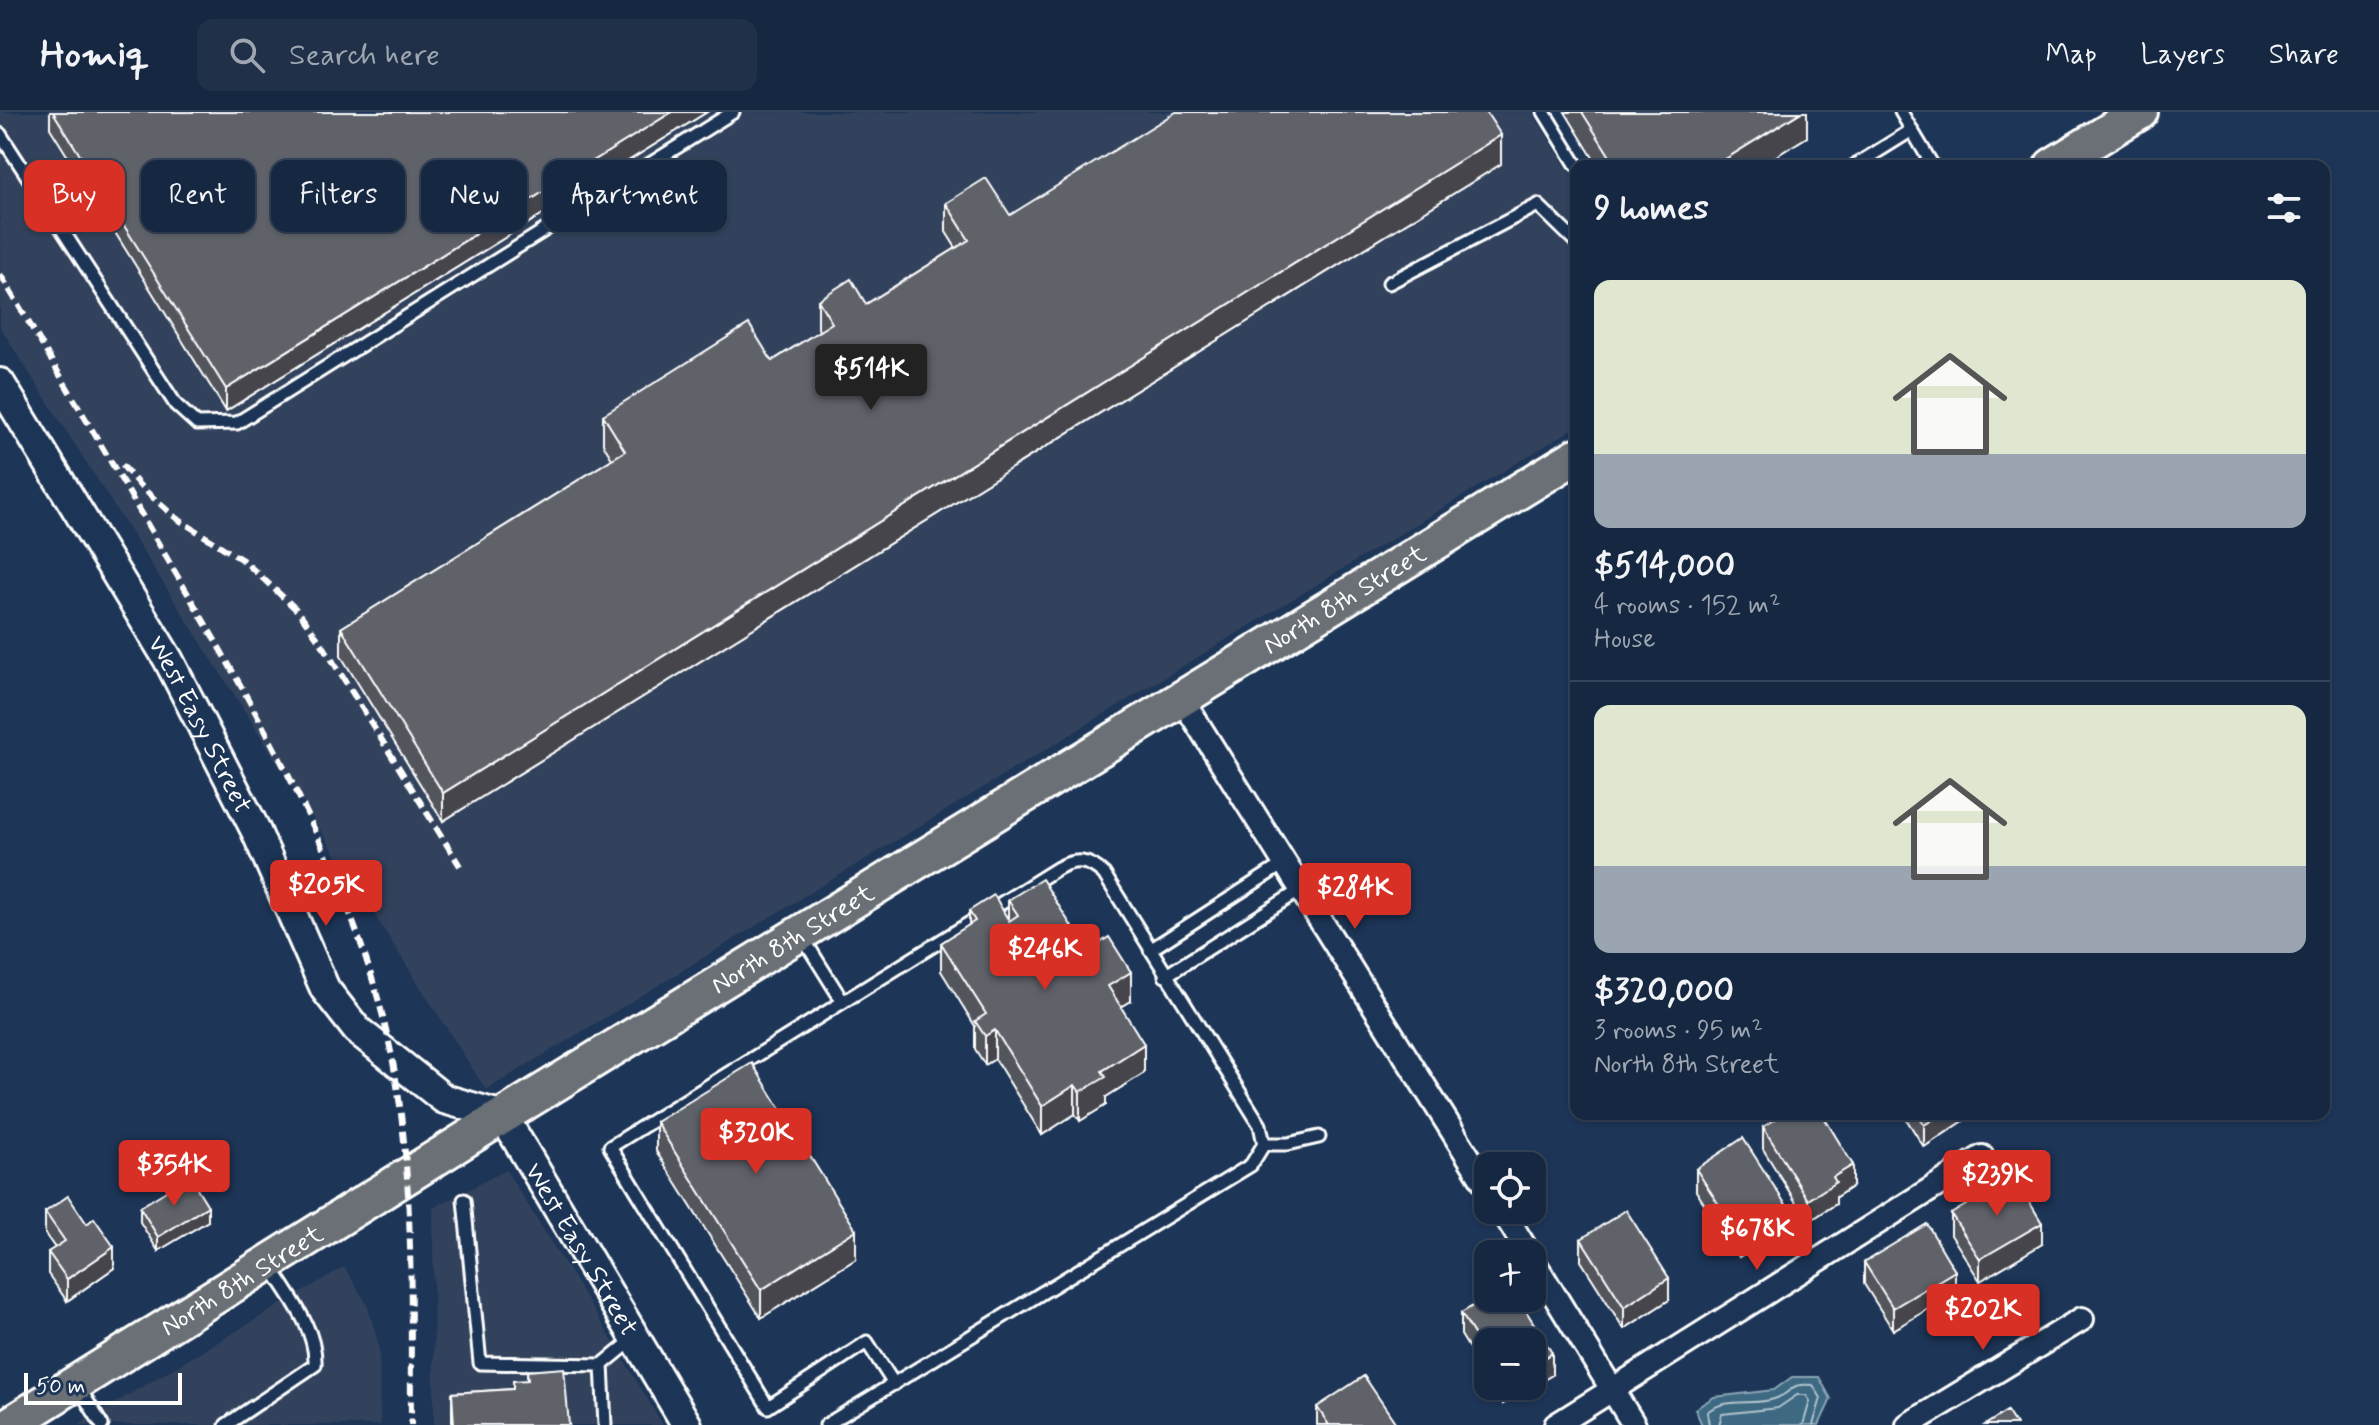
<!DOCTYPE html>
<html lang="en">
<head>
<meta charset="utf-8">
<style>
  :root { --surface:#162841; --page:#1f3048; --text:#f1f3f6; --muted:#9ea6b1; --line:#35445a; --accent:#d93025 }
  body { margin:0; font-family:Mynerve,sans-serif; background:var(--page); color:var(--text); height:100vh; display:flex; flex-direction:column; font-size:30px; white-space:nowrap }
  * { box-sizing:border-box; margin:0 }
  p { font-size:26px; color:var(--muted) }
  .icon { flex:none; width:44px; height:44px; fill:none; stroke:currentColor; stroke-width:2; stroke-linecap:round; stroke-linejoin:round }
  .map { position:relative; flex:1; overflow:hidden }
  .side { position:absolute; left:1570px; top:48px; width:760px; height:960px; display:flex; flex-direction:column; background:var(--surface); border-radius:16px; box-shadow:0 2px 6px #0004,0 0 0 2px var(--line) }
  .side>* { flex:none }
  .top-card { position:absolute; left:24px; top:48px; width:760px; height:72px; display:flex; gap:16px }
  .fabs { position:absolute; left:1474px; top:1040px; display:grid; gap:16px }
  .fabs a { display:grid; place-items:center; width:72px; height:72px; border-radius:16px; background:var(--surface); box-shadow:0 2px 6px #0004,0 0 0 2px var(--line); font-size:40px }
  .scale { position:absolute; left:24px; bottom:20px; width:158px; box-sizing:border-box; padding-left:8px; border:4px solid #fff; border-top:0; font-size:22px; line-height:28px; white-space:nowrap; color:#fff; -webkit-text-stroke:6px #1d3557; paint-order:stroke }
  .price { position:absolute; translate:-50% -68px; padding:0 18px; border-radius:8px; background:var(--accent); color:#fff; font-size:26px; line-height:52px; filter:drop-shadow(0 2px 4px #0008) }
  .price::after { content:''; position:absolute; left:50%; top:48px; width:24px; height:18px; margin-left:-12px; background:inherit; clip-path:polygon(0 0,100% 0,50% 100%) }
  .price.selected { background:#222; color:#fff }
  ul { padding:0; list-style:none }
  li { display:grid; align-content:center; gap:16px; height:424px; padding:0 24px }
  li+li { border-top:2px solid var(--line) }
  li span { display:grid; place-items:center; height:248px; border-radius:16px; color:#555 }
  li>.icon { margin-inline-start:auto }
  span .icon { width:144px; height:144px; fill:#fffc; stroke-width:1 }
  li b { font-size:34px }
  h2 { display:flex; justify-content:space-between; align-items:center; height:96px; padding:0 24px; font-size:34px }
  .tag { padding:0 28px; border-radius:16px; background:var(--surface); box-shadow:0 2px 6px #0004,0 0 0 2px var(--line); font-size:28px; line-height:72px }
  .tag.selected { background:var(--accent); color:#fff }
  header { display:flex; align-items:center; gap:48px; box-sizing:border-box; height:112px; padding:0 40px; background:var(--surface); border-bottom:2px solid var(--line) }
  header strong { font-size:38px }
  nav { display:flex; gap:44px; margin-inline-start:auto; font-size:28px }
  .search { width:560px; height:72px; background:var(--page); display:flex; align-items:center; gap:20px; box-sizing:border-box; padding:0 28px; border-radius:16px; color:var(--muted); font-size:30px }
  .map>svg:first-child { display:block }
  .built { fill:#31425d }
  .water { fill:#3e6983; stroke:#8ba5b5; stroke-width:2 }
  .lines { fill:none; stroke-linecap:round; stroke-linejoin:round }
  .shore { stroke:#b2c3cd; stroke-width:2 }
  .service-casing { stroke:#fff; stroke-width:17 }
  .minor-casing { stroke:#fff; stroke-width:28 }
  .tertiary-casing { stroke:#fff; stroke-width:34 }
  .primary-casing { stroke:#fff; stroke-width:40 }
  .service { stroke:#1d3557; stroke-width:11 }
  .minor { stroke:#1d3557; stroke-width:22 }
  .tertiary { stroke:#1d3557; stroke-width:28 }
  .primary { stroke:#6b7074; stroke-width:34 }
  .rail { stroke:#fff; stroke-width:6; stroke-dasharray:12 6; stroke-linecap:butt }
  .wall { fill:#53545c; stroke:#fff; stroke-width:2 }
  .shaded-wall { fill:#44454b; stroke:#fff; stroke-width:2 }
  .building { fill:#61626b; stroke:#fff; stroke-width:2 }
  .labels { text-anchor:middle; stroke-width:6; stroke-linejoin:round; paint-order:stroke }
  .street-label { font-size:26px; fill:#fff; stroke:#1d3557 }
</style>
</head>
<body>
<header>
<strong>Homiq</strong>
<div class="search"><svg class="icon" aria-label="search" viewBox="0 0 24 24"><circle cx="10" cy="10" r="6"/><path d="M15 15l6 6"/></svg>Search here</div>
<nav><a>Map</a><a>Layers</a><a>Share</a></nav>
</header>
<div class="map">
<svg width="2379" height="1313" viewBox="0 0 2379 1313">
  <rect width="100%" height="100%" fill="#1d3557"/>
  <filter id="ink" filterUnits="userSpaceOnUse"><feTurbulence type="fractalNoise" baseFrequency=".0125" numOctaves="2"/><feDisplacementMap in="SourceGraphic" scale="16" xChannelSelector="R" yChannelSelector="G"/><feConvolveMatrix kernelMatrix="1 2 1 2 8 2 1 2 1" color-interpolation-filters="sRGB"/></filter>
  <g filter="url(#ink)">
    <!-- built -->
    <path class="built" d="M0 0H1532L1576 71V315L486 978 0 215Z
      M506 1058 606 1218 663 1313H434L433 1096Z
      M344 1155 367 1192 379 1234 380 1313H78Z"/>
    <!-- water -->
    <path class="water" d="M1792 1265H1819L1831 1287 1819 1313H1702L1695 1297 1714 1285 1774 1278Z"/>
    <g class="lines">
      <!-- shore -->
      <path class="shore" d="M1709 1313 1707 1300C1727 1284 1755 1295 1777 1286 1796 1278 1788 1271 1813 1273L1821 1286 1813 1313
        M1719 1313 1722 1302 1778 1296 1797 1283H1806L1810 1289 1803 1313"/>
      <defs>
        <path id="service" d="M1544 0 1577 54
          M1901 0 1933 54
          M0 22 176 293 197 312 237 311 733 0
          M1854 54 1912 18
          M1389 171 1538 93 1576 130
          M803 826 843 890
          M1150 838 1285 751
          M1165 864 1302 777
          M1264 1032H1288L1319 1025
          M464 1088 480 1251 602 1253 635 1226
          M602 1253 605 1313
          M79 1276 102 1313
          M226 1313 315 1253C317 1217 288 1183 270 1153
          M826 1313 1251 1053 1264 1032 1260 1013 1104 762C1089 748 1076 746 1058 756L610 1035 768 1295 867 1230 894 1272"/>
        <path id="minor" d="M1182 587 1488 1076
          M1502 1098 1529 1142
          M1532 1147 1634 1313
          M1556 1313 1982 1045
          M1908 1313 2082 1207"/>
        <g id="tertiary">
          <path id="s1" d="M0 271 168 547 255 717 325 877 357 918 444 987 503 1004 687 1313"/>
        </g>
        <g id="primary">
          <path d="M2052 54 2140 0"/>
          <path id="s2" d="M9 1313 503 1004 1576 344"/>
        </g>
      </defs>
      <!-- service casing -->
      <use href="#service" class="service-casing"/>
      <!-- minor casing -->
      <use href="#minor" class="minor-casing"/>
      <!-- tertiary casing -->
      <use href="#tertiary" class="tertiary-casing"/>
      <!-- primary casing -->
      <use href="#primary" class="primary-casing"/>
      <!-- service -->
      <use href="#service" class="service"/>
      <!-- minor -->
      <use href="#minor" class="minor"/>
      <!-- tertiary -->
      <use href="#tertiary" class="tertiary"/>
      <!-- primary -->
      <use href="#primary" class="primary"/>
      <!-- rail -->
      <path class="rail" d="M0 162C59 261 117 360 175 460 263 609 360 778 393 950 415 1069 410 1192 411 1313
        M122 353 141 375 176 406 244 449 298 499 324 535 460 754"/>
    </g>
    <!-- wall -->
    <path class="wall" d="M50 0H707L226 299 50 16Z
      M1565 0H1807V25L1760 54H1598Z
      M1501 52 443 709 341 544V516L612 347 603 332V303L772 249 819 219 818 216V188L866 192 956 136 946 120V91L1010 103Z
      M1008 788 1087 839 1131 889 1121 895 1144 961 1106 985V993L1080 1009 1075 1002 1042 1023 995 947 985 953 975 937V914L941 859V831L969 813V799L1008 806Z
      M1903 1002H1971V1004L1924 1035Z
      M656 1010 856 1147 761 1206 656 1039Z
      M1763 1015 1853 1074 1836 1085V1092L1808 1110 1763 1037Z
      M1696 1057 1786 1115 1739 1145 1696 1079Z
      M179 1077 208 1109 158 1139 140 1110V1095Z
      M45 1100 87 1112 114 1156 67 1189 48 1162V1140L55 1136 45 1122Z
      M1951 1102 2042 1132 1980 1169 1951 1123Z
      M1581 1127 1669 1188 1624 1217 1581 1149Z
      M1864 1150 1955 1181 1893 1218 1864 1172Z
      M1461 1201 1552 1263 1503 1292 1492 1274H1532L1488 1230V1267L1461 1223Z
      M527 1259 569 1313H452V1281L513 1277 527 1268Z
      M1317 1295 1397 1313H1317Z"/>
    <!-- shaded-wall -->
    <path class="shaded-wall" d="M672 0H707L226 299V277Z
      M1801 0H1807V25L1760 54H1714Z
      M1501 23V52L443 709V681Z
      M1131 860V889L1108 903V874Z
      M995 918V947L985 953V924Z
      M1144 932V961L1106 985V993L1080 1009V980L1102 959Z
      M1075 973V1002L1042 1023V994Z
      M1942 1002H1971V1004L1924 1035V1013Z
      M1853 1053V1074L1836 1085V1092L1808 1110V1088L1833 1065Z
      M1786 1093V1115L1739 1145V1124Z
      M208 1094V1109L158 1139V1125Z
      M2042 1111V1132L1980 1169V1147Z
      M856 1118V1147L761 1206V1178Z
      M114 1135V1156L67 1189V1167Z
      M1955 1159V1181L1893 1218V1196Z
      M1669 1166V1188L1624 1217V1195Z
      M1552 1241V1263L1503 1292V1274H1532V1253Z"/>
    <!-- building -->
    <path class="building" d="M53 0H672L226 277Z
      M1176 0H1486L1501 23 443 681 341 516 625 339 603 303 749 212 772 249 832 211 818 188 851 167 866 192 969 128 946 91 986 66 1010 103Z
      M1582 0H1801L1714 54H1616Z
      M1042 767 1087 839 1109 825 1131 860 1108 874 1144 932 1102 959 1106 965 1080 980 1075 973 1042 994 995 918 985 924 975 909 986 902 941 831 975 809 969 799 994 783 1009 809 1018 803 1008 788Z
      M752 951 856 1118 761 1178 656 1010Z
      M1784 1002H1822L1853 1053 1833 1065 1836 1070 1808 1088 1763 1015Z
      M1917 1002H1942L1924 1013Z
      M1743 1026 1786 1093 1739 1124 1696 1057Z
      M2014 1064 2042 1111 1980 1147 1951 1102Z
      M192 1068 208 1094 158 1125 140 1095 176 1073 179 1077Z
      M68 1084 87 1112 94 1106 114 1135 67 1167 48 1140 65 1129 45 1100Z
      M1626 1098 1669 1166 1624 1195 1581 1127Z
      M1927 1112 1955 1159 1893 1196 1864 1150Z
      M1488 1185V1186H1518L1552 1241 1532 1253V1230H1488V1245L1461 1201Z
      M564 1256 569 1313H454L452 1281 513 1277V1269L528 1268 527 1259Z
      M1364 1264 1397 1313H1329L1317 1295Z
      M2007 1299 2016 1313H1985Z"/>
  </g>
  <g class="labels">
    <!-- street labels -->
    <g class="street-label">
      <text dy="9" stroke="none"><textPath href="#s2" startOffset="1570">North 8th Street</textPath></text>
      <text dy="9" stroke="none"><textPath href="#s1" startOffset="396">West Easy Street</textPath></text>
      <text dy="9" stroke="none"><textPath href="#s2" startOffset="922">North 8th Street</textPath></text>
      <text dy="9" stroke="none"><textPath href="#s1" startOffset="1068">West Easy Street</textPath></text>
      <text dy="9" stroke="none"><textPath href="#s2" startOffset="274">North 8th Street</textPath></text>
    </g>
  </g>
</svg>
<div class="fabs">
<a><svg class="icon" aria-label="locate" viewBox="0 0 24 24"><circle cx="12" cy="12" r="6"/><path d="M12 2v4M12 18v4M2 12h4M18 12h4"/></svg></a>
<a>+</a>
<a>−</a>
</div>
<div class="scale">50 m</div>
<b class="price selected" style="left:871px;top:300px">$514K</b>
<b class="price" style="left:326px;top:816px">$205K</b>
<b class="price" style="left:1355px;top:819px">$284K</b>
<b class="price" style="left:1045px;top:880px">$246K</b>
<b class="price" style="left:756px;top:1064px">$320K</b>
<b class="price" style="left:174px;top:1096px">$354K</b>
<b class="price" style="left:1997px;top:1106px">$239K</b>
<b class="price" style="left:1757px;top:1160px">$678K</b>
<b class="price" style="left:1983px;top:1240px">$202K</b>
<div class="top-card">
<a class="tag selected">Buy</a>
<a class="tag">Rent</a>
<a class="tag">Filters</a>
<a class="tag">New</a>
<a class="tag">Apartment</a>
</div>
<section class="side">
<h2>9 homes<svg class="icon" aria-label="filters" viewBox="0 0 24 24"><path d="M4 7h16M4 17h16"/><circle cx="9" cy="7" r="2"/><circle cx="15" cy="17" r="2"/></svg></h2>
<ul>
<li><span style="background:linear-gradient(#dfe7d0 70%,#9aa5b1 0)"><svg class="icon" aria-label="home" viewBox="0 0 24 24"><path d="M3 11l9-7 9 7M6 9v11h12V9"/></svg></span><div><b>$514,000</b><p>4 rooms · 152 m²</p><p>House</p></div></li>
<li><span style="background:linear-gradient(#dfe7d0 65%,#9aa5b1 0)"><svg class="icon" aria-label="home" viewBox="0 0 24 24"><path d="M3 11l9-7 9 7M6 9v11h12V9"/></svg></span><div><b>$320,000</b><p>3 rooms · 95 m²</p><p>North 8th Street</p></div></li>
</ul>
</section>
</div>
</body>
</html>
